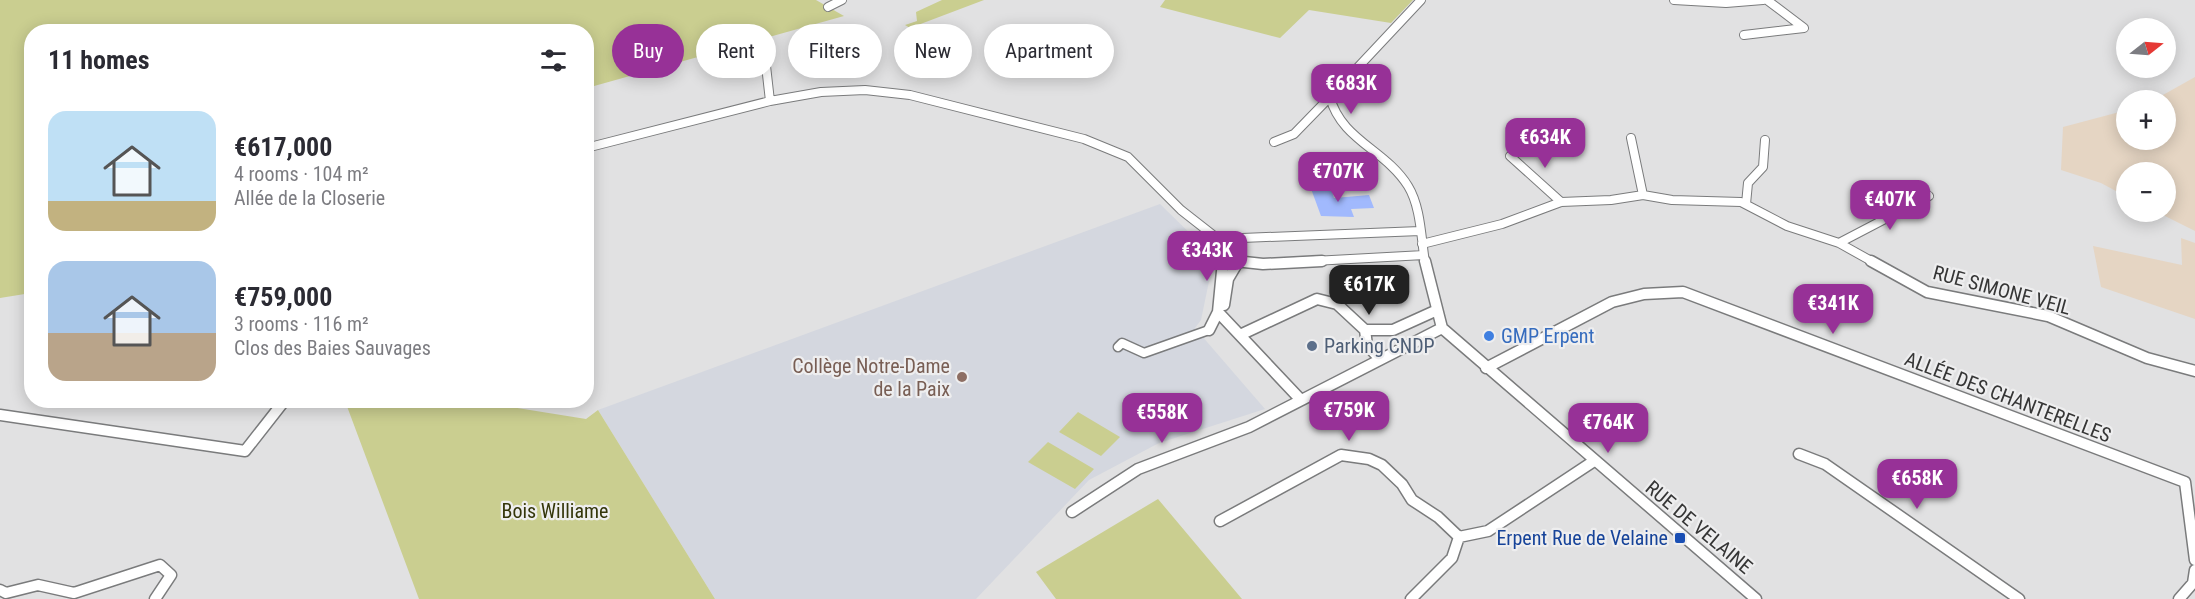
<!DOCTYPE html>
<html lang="en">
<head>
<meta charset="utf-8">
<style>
  :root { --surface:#fff; --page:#f7f7f7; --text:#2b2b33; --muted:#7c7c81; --accent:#973197 }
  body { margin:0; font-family:"Roboto Condensed",sans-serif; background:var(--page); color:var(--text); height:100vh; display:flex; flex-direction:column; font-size:22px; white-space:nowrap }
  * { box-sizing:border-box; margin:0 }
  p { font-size:20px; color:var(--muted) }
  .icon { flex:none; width:33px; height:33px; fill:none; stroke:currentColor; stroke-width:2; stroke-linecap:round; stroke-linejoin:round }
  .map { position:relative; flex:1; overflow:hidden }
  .sheet { position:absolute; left:24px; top:24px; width:570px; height:384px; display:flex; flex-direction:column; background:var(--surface); border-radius:24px; box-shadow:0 3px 15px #0003 }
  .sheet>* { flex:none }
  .hud { position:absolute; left:612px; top:24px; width:570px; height:54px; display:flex; gap:12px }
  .needle { width:39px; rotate:73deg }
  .controls { position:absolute; left:2116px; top:18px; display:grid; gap:12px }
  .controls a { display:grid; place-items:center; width:60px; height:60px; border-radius:50%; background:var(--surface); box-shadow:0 3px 15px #0003; font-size:30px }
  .price { position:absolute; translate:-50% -51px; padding:0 14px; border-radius:12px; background:var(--accent); color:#fff; font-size:20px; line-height:39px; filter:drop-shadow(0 2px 3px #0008) }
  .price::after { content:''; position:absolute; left:50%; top:36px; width:18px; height:14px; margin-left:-9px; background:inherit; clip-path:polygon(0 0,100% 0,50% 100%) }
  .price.active { background:#222; color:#fff }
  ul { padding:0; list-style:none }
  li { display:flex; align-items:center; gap:18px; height:150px; padding:0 24px }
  li span { display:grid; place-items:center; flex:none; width:168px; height:120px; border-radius:18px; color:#555 }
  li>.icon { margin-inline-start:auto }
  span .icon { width:72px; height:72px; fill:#fffc; stroke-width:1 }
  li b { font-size:26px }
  h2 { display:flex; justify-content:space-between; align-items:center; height:72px; padding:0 24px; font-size:26px }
  .pill { padding:0 21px; border-radius:27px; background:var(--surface); box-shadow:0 3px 15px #0003; font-size:21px; line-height:54px }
  .pill.active { background:var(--accent); color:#fff }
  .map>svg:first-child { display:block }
  .commercial { fill:#e5d5c3 }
  .built { fill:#d4d7df }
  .green { fill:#cace90 }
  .building { fill:#a1b9fd }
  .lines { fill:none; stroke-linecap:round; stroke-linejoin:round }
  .pedestrian-casing { stroke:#7a7b7c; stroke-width:11 }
  .minor-far1-casing { stroke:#7a7b7c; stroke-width:10 }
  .minor-casing { stroke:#7a7b7c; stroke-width:13 }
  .pedestrian { stroke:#fff; stroke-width:8 }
  .minor-far1 { stroke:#fff; stroke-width:8 }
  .minor { stroke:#fff; stroke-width:10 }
  .shop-dot { fill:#3f7fe0; stroke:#eeeeef; stroke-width:2 }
  .service-dot { fill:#5c6f8a; stroke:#eeeeef; stroke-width:2 }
  .education-dot { fill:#8d6e63; stroke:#eeeeef; stroke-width:2 }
  .transit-dot { fill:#1a4fb4; stroke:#eeeeef; stroke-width:2 }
  .labels { text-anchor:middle; stroke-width:4.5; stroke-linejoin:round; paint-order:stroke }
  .street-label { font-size:20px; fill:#363636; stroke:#eeeeef }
  .shop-label { font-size:20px; fill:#366cbe; stroke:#eeeeef; text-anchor:start }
  .service-label { font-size:20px; fill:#4e5e75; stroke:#eeeeef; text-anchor:start }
  .education-label { font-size:20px; fill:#785e54; stroke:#eeeeef; text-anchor:end }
  .park-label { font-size:20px; fill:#34360a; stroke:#eeeeef }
  .transit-label { font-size:20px; fill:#164399; stroke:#eeeeef; text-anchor:end }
</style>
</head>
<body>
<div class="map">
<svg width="2195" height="599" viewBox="0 0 2195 599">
  <rect width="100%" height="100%" fill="#e1e1e2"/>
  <!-- commercial -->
  <path class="commercial" d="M2195 77V231L2157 212H2166V172H2127V197L2101 183 2061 170 2063 127 2127 110V140H2166V100H2154Z
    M2181 238 2195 243V319L2101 287 2093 246 2182 265Z"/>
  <!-- built -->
  <path class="built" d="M1160 204 1207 250 1213 262 1201 320 1195 328 1265 409 1159 443 1089 480 976 599H715L598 410Z"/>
  <!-- green -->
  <path class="green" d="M0 0H816L844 16 587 88 586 32H32L31 293 0 298Z
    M942 0H984L910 28 905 25 917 21 916 12Z
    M1165 0H1413L1391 23 1309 10 1280 38 1160 7Z
    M345 401H474L586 419 598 410 715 599H419Z
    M1078 412 1120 437 1101 456 1059 432Z
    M1048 442 1094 469 1075 489 1028 462Z
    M1158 499 1242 599H1056L1036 572Z"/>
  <!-- building -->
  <path class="building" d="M1330 185 1334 198 1369 195 1374 208 1351 209 1354 217 1321 216 1310 186Z"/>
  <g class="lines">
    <defs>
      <path id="pedestrian" d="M1118 347 1122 343 1144 353 1206 331"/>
      <path id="minor-far1" d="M1421 0 1330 97C1341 140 1386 150 1408 186 1421 207 1421 238 1425 262
        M1674 0 1726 3 1763 0
        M828 7 842 0
        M1744 35 1804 28 1767 0
        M765 57 770 101
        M1631 138 1643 195
        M1274 142 1294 134 1330 97
        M586 148 770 101 821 92 865 90 910 95 1084 139 1128 157 1181 210 1218 239 1224 255 1223 262
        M1510 156 1561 202
        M1746 204 1748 183 1763 167 1765 140
        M1218 239 1420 231
        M1839 243 1929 196
        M1422 244 1502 224 1561 202 1611 200 1643 195 1672 200 1741 202 1787 226 1839 243 1873 262
        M1224 255 1240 262
        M1295 262 1424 255"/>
      <path id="minor" d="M1235 261 1263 264 1322 261
        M1425 261 1442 328 1756 599
        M1871 261 1927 292 2048 316 2147 358 2195 371
        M1224 305 1228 279 1238 262
        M1218 312 1300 399
        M1209 330 1218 312 1223 261
        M1365 330 1367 345 1380 359
        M1240 335 1317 299 1337 304 1365 330H1393L1435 311
        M1486 368 1612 302 1644 294 1683 292 2185 482 2195 560
        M0 415 245 451 285 400
        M1799 454 1825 464 2019 599
        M1072 512 1138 469 1249 427 1442 328
        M1220 521 1341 455 1369 459 1382 465 1402 484 1412 500 1438 517 1459 537
        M0 590 6 593 38 585 74 593 160 565 171 575 155 599
        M1411 599 1452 558 1459 537 1488 531 1594 461
        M2179 599 2193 583 2195 570"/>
    </defs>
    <!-- pedestrian casing -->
    <use href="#pedestrian" class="pedestrian-casing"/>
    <!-- minor-far1 casing -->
    <use href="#minor-far1" class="minor-far1-casing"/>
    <!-- minor casing -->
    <use href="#minor" class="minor-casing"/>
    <!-- pedestrian -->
    <use href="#pedestrian" class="pedestrian"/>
    <!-- minor-far1 -->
    <use href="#minor-far1" class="minor-far1"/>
    <!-- minor -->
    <use href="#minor" class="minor"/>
  </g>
  <!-- markers -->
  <circle class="shop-dot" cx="1489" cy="336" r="6"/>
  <circle class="service-dot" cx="1312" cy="346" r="6"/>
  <circle class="education-dot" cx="962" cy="377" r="6"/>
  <rect class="transit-dot" x="1674" y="532" width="12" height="12" rx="3"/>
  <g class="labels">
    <!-- street labels -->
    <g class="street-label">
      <text transform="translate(2002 290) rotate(15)" y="7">RUE SIMONE VEIL</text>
      <text transform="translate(2008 397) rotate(21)" y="7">ALLÉE DES CHANTERELLES</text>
      <text transform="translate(1699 527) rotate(40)" y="7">RUE DE VELAINE</text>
    </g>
    <!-- shop labels -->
    <g class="shop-label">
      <text x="1501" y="343">GMP Erpent</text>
    </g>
    <!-- service labels -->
    <g class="service-label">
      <text x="1324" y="353">Parking CNDP</text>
    </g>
    <!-- education labels -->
    <g class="education-label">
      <text x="950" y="373">Collège Notre-Dame<tspan x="950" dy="23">de la Paix</tspan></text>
    </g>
    <!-- park labels -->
    <g class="park-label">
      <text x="555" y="518">Bois Williame</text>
    </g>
    <!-- transit labels -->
    <g class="transit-label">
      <text x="1668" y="545">Erpent Rue de Velaine</text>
    </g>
  </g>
</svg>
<div class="controls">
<a><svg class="needle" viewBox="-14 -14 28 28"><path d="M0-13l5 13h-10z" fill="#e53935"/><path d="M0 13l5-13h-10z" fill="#7c7c81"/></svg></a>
<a>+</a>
<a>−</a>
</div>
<b class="price" style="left:1351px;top:115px">€683K</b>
<b class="price" style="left:1545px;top:169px">€634K</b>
<b class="price" style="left:1338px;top:203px">€707K</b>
<b class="price" style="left:1890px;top:231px">€407K</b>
<b class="price" style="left:1207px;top:282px">€343K</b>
<b class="price active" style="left:1369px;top:316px">€617K</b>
<b class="price" style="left:1833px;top:335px">€341K</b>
<b class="price" style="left:1349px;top:442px">€759K</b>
<b class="price" style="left:1162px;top:444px">€558K</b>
<b class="price" style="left:1608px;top:454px">€764K</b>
<b class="price" style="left:1917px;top:510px">€658K</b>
<div class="hud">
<a class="pill active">Buy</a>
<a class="pill">Rent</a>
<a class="pill">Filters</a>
<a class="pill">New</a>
<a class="pill">Apartment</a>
</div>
<section class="sheet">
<h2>11 homes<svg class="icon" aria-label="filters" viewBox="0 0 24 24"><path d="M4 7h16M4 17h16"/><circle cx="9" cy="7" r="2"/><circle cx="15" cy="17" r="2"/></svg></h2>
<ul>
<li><span style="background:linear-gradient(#bfe0f5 75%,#c2b280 0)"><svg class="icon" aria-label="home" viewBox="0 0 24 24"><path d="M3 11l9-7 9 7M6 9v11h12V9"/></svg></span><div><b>€617,000</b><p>4 rooms · 104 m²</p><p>Allée de la Closerie</p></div></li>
<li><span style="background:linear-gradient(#a9c7e8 60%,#b9a48a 0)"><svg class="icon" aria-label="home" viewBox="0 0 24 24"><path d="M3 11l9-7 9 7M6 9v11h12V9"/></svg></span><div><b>€759,000</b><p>3 rooms · 116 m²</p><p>Clos des Baies Sauvages</p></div></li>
</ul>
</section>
</div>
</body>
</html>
